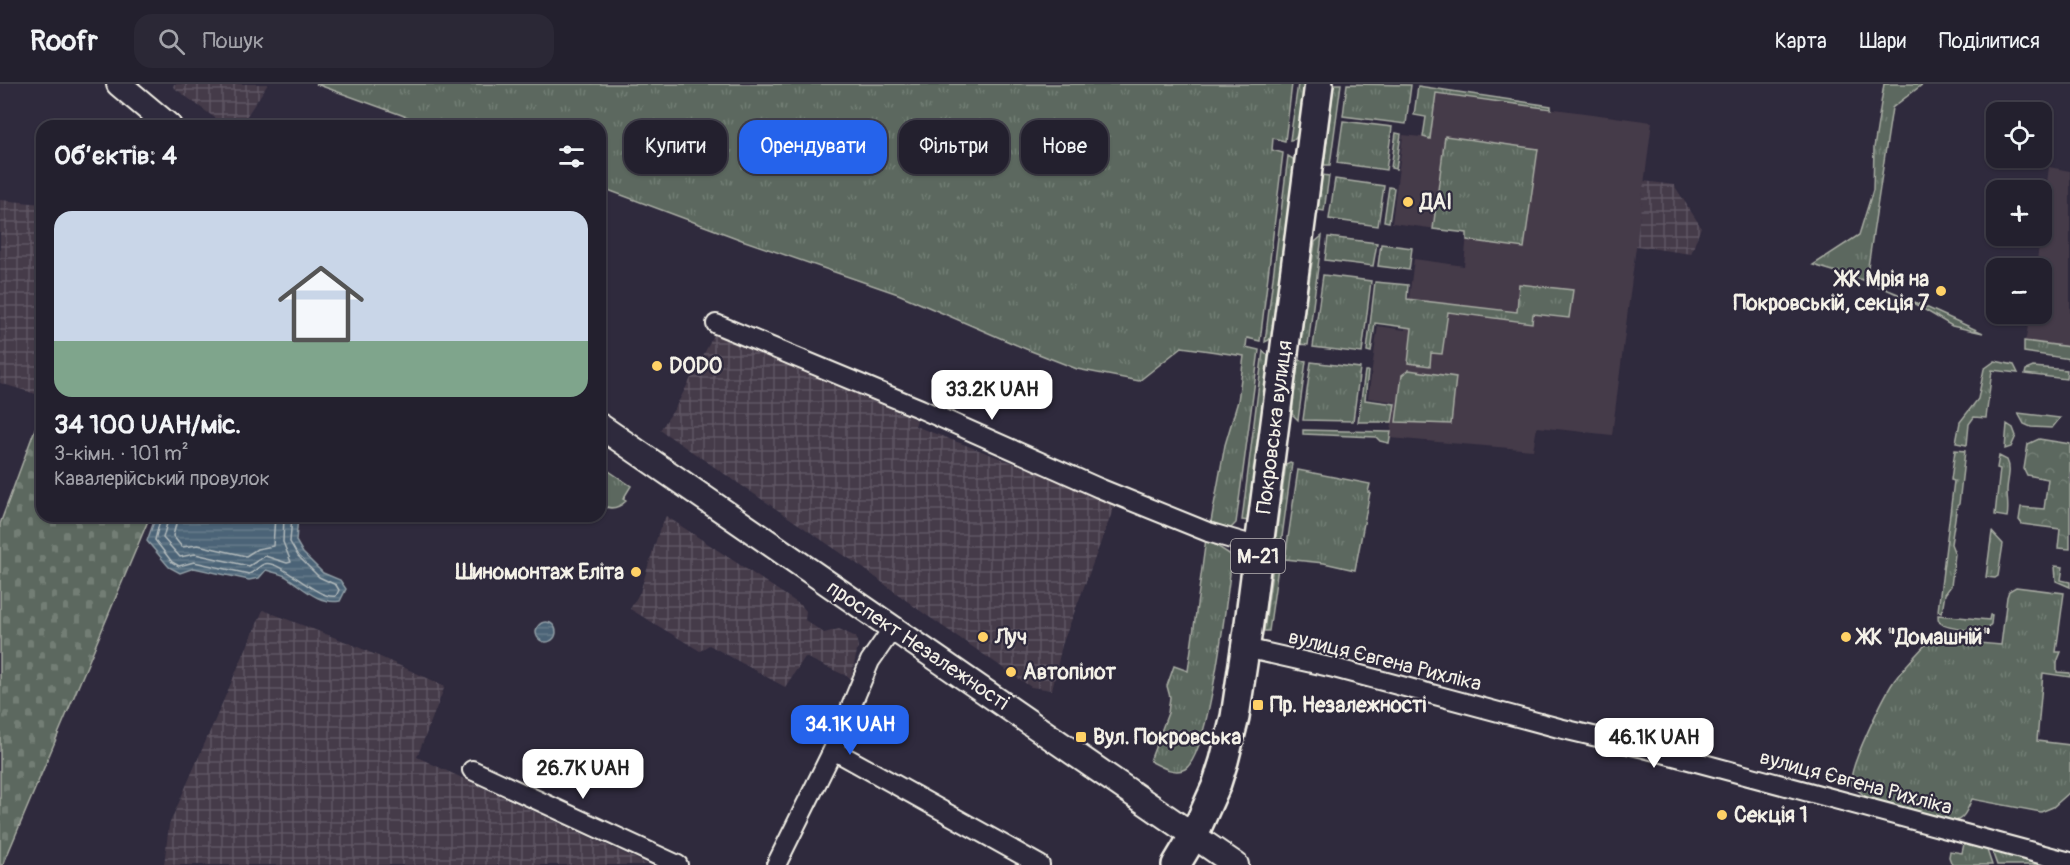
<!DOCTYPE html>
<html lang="uk">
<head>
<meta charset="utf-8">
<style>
  :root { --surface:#23202e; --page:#2b2836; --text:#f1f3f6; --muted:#a3a3aa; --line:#403e4a; --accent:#2563eb }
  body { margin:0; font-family:Pangolin,sans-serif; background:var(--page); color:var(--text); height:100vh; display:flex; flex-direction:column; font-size:22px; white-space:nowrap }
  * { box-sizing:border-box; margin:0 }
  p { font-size:20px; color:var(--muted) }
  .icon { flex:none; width:33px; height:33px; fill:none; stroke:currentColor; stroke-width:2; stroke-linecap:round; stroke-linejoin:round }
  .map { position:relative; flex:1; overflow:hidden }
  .drawer { position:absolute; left:36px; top:36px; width:570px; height:402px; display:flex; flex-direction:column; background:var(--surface); border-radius:18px; box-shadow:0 2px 4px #0004,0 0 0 2px var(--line) }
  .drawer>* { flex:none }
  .top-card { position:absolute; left:624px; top:36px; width:570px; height:54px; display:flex; gap:12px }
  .controls { position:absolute; left:1986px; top:18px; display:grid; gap:12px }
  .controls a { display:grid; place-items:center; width:66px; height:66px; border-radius:12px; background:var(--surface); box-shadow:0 2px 4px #0004,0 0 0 2px var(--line); font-size:30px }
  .price { position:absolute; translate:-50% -51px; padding:0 14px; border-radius:12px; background:#fff; color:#222; font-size:20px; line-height:39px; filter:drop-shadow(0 2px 3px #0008) }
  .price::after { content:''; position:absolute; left:50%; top:36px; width:18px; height:14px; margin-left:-9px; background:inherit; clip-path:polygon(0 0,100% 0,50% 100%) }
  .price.active { background:var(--accent); color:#fff }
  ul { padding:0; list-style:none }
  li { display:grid; align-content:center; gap:12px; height:318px; padding:0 18px }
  li span { display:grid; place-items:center; height:186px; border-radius:18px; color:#555 }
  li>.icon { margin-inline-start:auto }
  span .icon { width:108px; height:108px; fill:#fffc; stroke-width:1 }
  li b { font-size:26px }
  h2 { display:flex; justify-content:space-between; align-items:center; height:72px; padding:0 18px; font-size:26px }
  .tag { padding:0 21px; border-radius:18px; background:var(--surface); box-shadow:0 2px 4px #0004,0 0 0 2px var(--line); font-size:21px; line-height:54px }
  .tag.active { background:var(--accent); color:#fff }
  header { display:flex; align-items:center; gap:36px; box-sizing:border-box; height:84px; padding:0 30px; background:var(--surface); border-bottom:2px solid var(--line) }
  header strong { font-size:28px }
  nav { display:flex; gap:33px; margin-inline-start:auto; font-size:21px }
  .search { width:420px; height:54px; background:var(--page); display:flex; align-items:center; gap:15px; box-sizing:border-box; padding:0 21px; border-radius:18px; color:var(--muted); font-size:22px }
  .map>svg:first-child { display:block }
  .built { fill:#453a49 }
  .industrial { fill:url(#industrial-grid) }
  .grass { fill:url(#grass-tufts); stroke:#a8aca3; stroke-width:1.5 }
  .cemetery { fill:url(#cemetery-stones); stroke:#a8aca3; stroke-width:1.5 }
  .park { fill:url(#park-crowns); stroke:#a8aca3; stroke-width:1.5 }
  .water { fill:url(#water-rules); stroke:#8f9ca4; stroke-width:1.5 }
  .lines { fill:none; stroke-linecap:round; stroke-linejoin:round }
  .shore { stroke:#b1b9bb; stroke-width:1.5 }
  .minor-casing { stroke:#f4f1e8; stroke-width:22 }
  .major-casing { stroke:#f4f1e8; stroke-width:28 }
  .highway-casing { stroke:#f4f1e8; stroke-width:32 }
  .minor { stroke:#2f2a3d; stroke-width:18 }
  .major { stroke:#2f2a3d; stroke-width:24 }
  .highway { stroke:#2f2a3d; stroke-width:27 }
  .poi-dot { fill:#ffd166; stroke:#2f2a3d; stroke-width:2 }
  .labels { text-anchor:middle; stroke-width:4.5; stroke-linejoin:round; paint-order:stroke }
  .shield { fill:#2f2a3d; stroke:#b9b5b5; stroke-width:1.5 }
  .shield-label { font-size:20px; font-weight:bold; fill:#f4f1e8 }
  .poi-label { font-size:21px; font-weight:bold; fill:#f4f1e8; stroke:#2f2a3d; text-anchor:start }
  .street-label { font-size:21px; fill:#f4f1e8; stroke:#2f2a3d }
</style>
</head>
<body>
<header>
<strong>Roofr</strong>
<div class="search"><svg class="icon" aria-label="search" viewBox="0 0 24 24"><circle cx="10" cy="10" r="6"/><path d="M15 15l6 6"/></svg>Пошук</div>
<nav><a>Карта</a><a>Шари</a><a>Поділитися</a></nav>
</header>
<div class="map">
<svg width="2070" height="781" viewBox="0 0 2070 781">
  <defs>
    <pattern id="industrial-grid" width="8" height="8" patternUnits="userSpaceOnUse" patternTransform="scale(1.5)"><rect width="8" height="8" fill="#453a49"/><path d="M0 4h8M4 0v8" fill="none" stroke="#605763"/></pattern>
    <pattern id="grass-tufts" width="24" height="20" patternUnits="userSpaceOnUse" patternTransform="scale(1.5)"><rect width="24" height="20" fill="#5b685e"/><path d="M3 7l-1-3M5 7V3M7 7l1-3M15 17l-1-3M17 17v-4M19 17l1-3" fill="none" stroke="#737e75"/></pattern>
    <pattern id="cemetery-stones" width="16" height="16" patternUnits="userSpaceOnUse" patternTransform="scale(1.5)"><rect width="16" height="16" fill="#5b685e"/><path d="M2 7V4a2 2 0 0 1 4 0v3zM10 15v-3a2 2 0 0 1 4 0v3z" fill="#737e75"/></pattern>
    <pattern id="park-crowns" width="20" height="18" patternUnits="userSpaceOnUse" patternTransform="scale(1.5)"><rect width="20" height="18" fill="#5b685e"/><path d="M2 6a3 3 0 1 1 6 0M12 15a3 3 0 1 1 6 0" fill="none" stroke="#737e75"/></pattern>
    <pattern id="water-rules" width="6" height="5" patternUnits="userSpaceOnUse" patternTransform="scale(1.5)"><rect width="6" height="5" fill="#4c6477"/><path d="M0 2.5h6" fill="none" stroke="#667b8a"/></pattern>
  </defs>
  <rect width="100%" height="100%" fill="#2f2a3d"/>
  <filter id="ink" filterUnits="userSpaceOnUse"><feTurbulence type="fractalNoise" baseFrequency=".0167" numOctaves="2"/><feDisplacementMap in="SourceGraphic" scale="12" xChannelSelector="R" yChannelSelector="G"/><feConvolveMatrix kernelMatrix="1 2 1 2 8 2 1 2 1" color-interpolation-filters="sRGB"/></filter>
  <g filter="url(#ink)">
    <!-- built -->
    <path class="built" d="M1436 9 1652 38 1612 351 1537 343 1533 366 1390 354 1395 318 1368 314 1378 242 1405 246 1414 175 1464 182 1467 149 1392 139 1403 51 1430 54Z
      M2049 83 2070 87V263L2024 257 2026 254 2030 230H2042V184H2036Z"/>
    <!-- industrial -->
    <path class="industrial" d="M174 0H268L240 42H226L173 3Z
      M1644 97 1674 101 1701 143 1691 170 1636 162Z
      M0 116 42 120V299L39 311 0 299Z
      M715 249 917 336 915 342 1116 418 1062 561 1052 606 1031 603 919 526 863 484 660 346 675 324Z
      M666 432 802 522 806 527 805 536 824 549 839 545 856 553 858 563 851 594 805 573 785 603 709 561 700 567 630 525 640 508 659 447Z
      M263 526 349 559 445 602 417 673 649 781H164L169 741Z"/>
    <!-- grass -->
    <path class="grass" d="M316 0H1292L1285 57 1273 54 1272 66 1283 69 1260 257 1247 254 1246 263 1259 266 1236 439 1230 445 1210 443 1225 361 1238 317 1244 272 1182 263 1139 297 1077 285 1026 265 898 210 742 156 600 103V42H432Z
      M1298 0H1304L1298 49 1295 55 1290 56Z
      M1334 0H1341L1330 81H1324Z
      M1347 0 1411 1 1406 40 1343 32Z
      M1884 0H1923L1892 24 1866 196 1983 249 1952 242 1898 210 1863 196 1813 181 1859 151 1873 106 1874 64Z
      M1418 2 1551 22V25L1436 9 1430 55 1423 53 1426 33 1414 31Z
      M1343 37 1392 43 1386 86 1337 79Z
      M1396 49 1401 50 1396 85 1391 84Z
      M1445 52 1538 65 1524 164 1467 156V149L1433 145Z
      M1288 72 1293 75 1294 82 1273 248 1269 256 1265 258Z
      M1322 91 1329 92 1324 127 1318 126Z
      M1335 95 1384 102 1378 142 1329 135Z
      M1389 103 1394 104 1389 138 1384 137Z
      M1322 152 1308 261 1300 260 1315 158Z
      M1328 153 1377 159 1373 182 1325 176Z
      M1381 160 1412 164 1409 186 1378 182Z
      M1323 191 1371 197 1362 269 1313 263Z
      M1375 198 1408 201 1407 215 1517 228 1519 200 1573 206 1569 234 1533 230 1532 239 1448 228 1442 270 1431 269 1430 282 1408 279 1412 244 1375 239 1371 268 1367 267Z
      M2024 257 2070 263V275L2024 268Z
      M1263 267 1268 271 1269 277 1249 437 1242 436Z
      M1298 276 1306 277 1298 336 1292 330Z
      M1995 277 2014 281 2018 289 1992 286 1986 334 1974 333 1969 340 1967 361 1956 359 1960 338 1978 315 1984 285Z
      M1311 278 1360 284 1353 337 1303 336Z
      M2033 283 2067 286 2066 295 2025 290 2026 286Z
      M1409 286 1456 293 1451 340 1396 338 1402 291Z
      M1365 287H1368L1365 316 1395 320 1392 338H1358Z
      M2018 329 2060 334 2052 344 2031 343 2024 340Z
      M2007 340 2013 344 2016 352 2011 363 2005 365Z
      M1303 346 1388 348H1391L1389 359 1380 357 1376 353 1303 350Z
      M1955 366 1965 367 1959 420 1957 422 1951 460 1955 470 1951 502 1945 510 1942 528 1938 527 1954 397 1951 396Z
      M1999 372 2007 376C2012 386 2007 396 2007 407 2007 416 2009 424 2007 433L1995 431 2000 385 1997 384Z
      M1290 378 1292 379 1279 475 1273 474 1286 380Z
      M600 381 631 402 623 415 626 417C618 425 610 426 600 421V397L606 389 600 387Z
      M1298 386 1370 400 1368 408H1370L1355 486 1324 479 1285 475Z
      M1992 448 2003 460 1998 492 1995 494 1986 493Z
      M1206 455 1231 471 1232 475C1227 509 1210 670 1185 685 1174 691 1160 682 1150 677L1168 629 1170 613 1167 602 1174 582 1188 587Z
      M1273 482 1278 483 1269 547H1264Z
      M2055 482 2063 483 2061 496 2070 498V503L2056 497Z
      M2016 503 2064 509 2056 568H2061L2057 578V588L2070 589V593L2043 589 2037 657 2070 661V708L2053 723 2041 728 1972 715C1968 723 1965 735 1955 737 1940 742 1885 721 1868 715L1851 700C1848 684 1884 612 1894 597 1904 583 1917 570 1928 558L1933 555 2001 561 2007 513 2009 507Z
      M1938 531 1989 536 1990 531H1992L1991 540 1987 545C1979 548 1948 545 1942 540 1938 537 1938 535 1938 531Z
      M1964 760 1987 766 1992 781H1952L1949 773 1950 767 1962 769Z
      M1992 767 2046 781H1997Z"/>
    <!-- cemetery -->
    <path class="cemetery" d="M42 326V432H150L3 781H0V440Z"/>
    <!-- park -->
    <path class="park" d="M2039 355 2070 360V465L2058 464 2060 445 2022 440 2019 436 2021 423 2044 425 2048 395 2027 391 2024 385 2028 360Z"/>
    <!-- water -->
    <path class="water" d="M156 432H298L296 457 303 469 323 489 340 496 346 505 340 517C318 521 303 503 285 492 279 489 272 488 266 486L259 494 249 496 194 484 180 489 169 483 147 457Z
      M536 548a10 10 0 1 1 20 0a10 10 0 1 1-20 0Z"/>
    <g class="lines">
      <!-- shore -->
      <path class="shore" d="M161 432 155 456 172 478 179 482 194 478 249 490C256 488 258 482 264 480 281 475 316 516 336 512L339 506 336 501 319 493 298 472 290 458 292 432
        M169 432 163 454 180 473 195 470 249 482 265 472 287 479 291 478 283 458 284 432
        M178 432 173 452 182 463 198 461 246 472 257 465 273 462 275 432"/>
      <defs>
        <path id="minor" d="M716 240 921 325 1099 404 1208 448 1259 463
          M1245 564 1334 584 1559 644 1644 664 2070 778
          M833 666 1040 781
          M472 686 678 781
          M776 781 833 666 870 577 893 544"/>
        <path id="major" d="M119 0 169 42
          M600 342 1236 781"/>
        <path id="highway" d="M1176 781 1194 751 1216 702 1224 677 1235 633 1249 539 1319 0"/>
      </defs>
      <!-- minor casing -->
      <use href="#minor" class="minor-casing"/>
      <!-- major casing -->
      <use href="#major" class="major-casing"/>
      <!-- highway casing -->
      <use href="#highway" class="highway-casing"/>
      <!-- minor -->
      <use href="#minor" class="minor"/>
      <!-- major -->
      <use href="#major" class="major"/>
      <!-- highway -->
      <use href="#highway" class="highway"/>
    </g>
  </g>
  <!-- markers -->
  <g class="poi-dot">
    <circle cx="1408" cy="118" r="6"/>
    <circle cx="1941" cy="207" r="6"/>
    <circle cx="657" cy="282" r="6"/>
    <circle cx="636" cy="488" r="6"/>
    <circle cx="983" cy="553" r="6"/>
    <circle cx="1846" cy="553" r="6"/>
    <circle cx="1011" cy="588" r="6"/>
    <rect x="1252" y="615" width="12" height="12" rx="3"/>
    <rect x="1075" y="647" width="12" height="12" rx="3"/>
    <circle cx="1722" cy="731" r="6"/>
  </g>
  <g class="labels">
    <!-- shield labels -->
    <rect class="shield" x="1231" y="455" width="54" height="34" rx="4.5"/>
    <g class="shield-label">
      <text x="1258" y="479">М-21</text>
    </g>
    <!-- poi labels -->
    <g class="poi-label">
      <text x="1420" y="125">ДАІ</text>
      <text x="1929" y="202" text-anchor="end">ЖК Мрія на<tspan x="1929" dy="24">Покровській, секція 7</tspan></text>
      <text x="669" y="289">DODO</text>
      <text x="624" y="495" text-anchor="end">Шиномонтаж Еліта</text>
      <text x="995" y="560">Луч</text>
      <text x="1858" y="560">ЖК "Домашній"</text>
      <text x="1023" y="595">Автопілот</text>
      <text x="1270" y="628">Пр. Незалежності</text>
      <text x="1093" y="660">Вул. Покровська</text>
      <text x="1734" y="738">Секція 1</text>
    </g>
    <!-- street labels -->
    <g class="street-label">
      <text transform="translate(1274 343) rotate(-83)" y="7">Покровська вулиця</text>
      <text transform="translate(918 561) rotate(34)" y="7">проспект Незалежності</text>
      <text transform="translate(1385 576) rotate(14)" y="7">вулиця Євгена Рихліка</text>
      <text transform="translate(1856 698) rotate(15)" y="7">вулиця Євгена Рихліка</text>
    </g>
  </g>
</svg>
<div class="controls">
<a><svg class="icon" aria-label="locate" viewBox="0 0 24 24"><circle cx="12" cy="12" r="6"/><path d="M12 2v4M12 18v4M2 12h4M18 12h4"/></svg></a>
<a>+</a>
<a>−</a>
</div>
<b class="price" style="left:992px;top:337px">33.2K UAH</b>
<b class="price active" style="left:850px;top:672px">34.1K UAH</b>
<b class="price" style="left:1654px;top:685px">46.1K UAH</b>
<b class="price" style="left:583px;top:716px">26.7K UAH</b>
<div class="top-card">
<a class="tag">Купити</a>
<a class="tag active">Орендувати</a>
<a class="tag">Фільтри</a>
<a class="tag">Нове</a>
</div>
<section class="drawer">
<h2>Об’єктів: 4<svg class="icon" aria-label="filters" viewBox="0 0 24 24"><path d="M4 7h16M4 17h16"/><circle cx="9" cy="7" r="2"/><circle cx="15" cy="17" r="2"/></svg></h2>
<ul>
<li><span style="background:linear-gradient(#c9d6e8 70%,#7fa58c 0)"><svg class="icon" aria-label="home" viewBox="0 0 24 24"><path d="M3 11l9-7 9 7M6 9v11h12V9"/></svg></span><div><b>34 100 UAH/міс.</b><p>3-кімн. · 101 m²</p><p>Кавалерійський провулок</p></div></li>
</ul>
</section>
</div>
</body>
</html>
